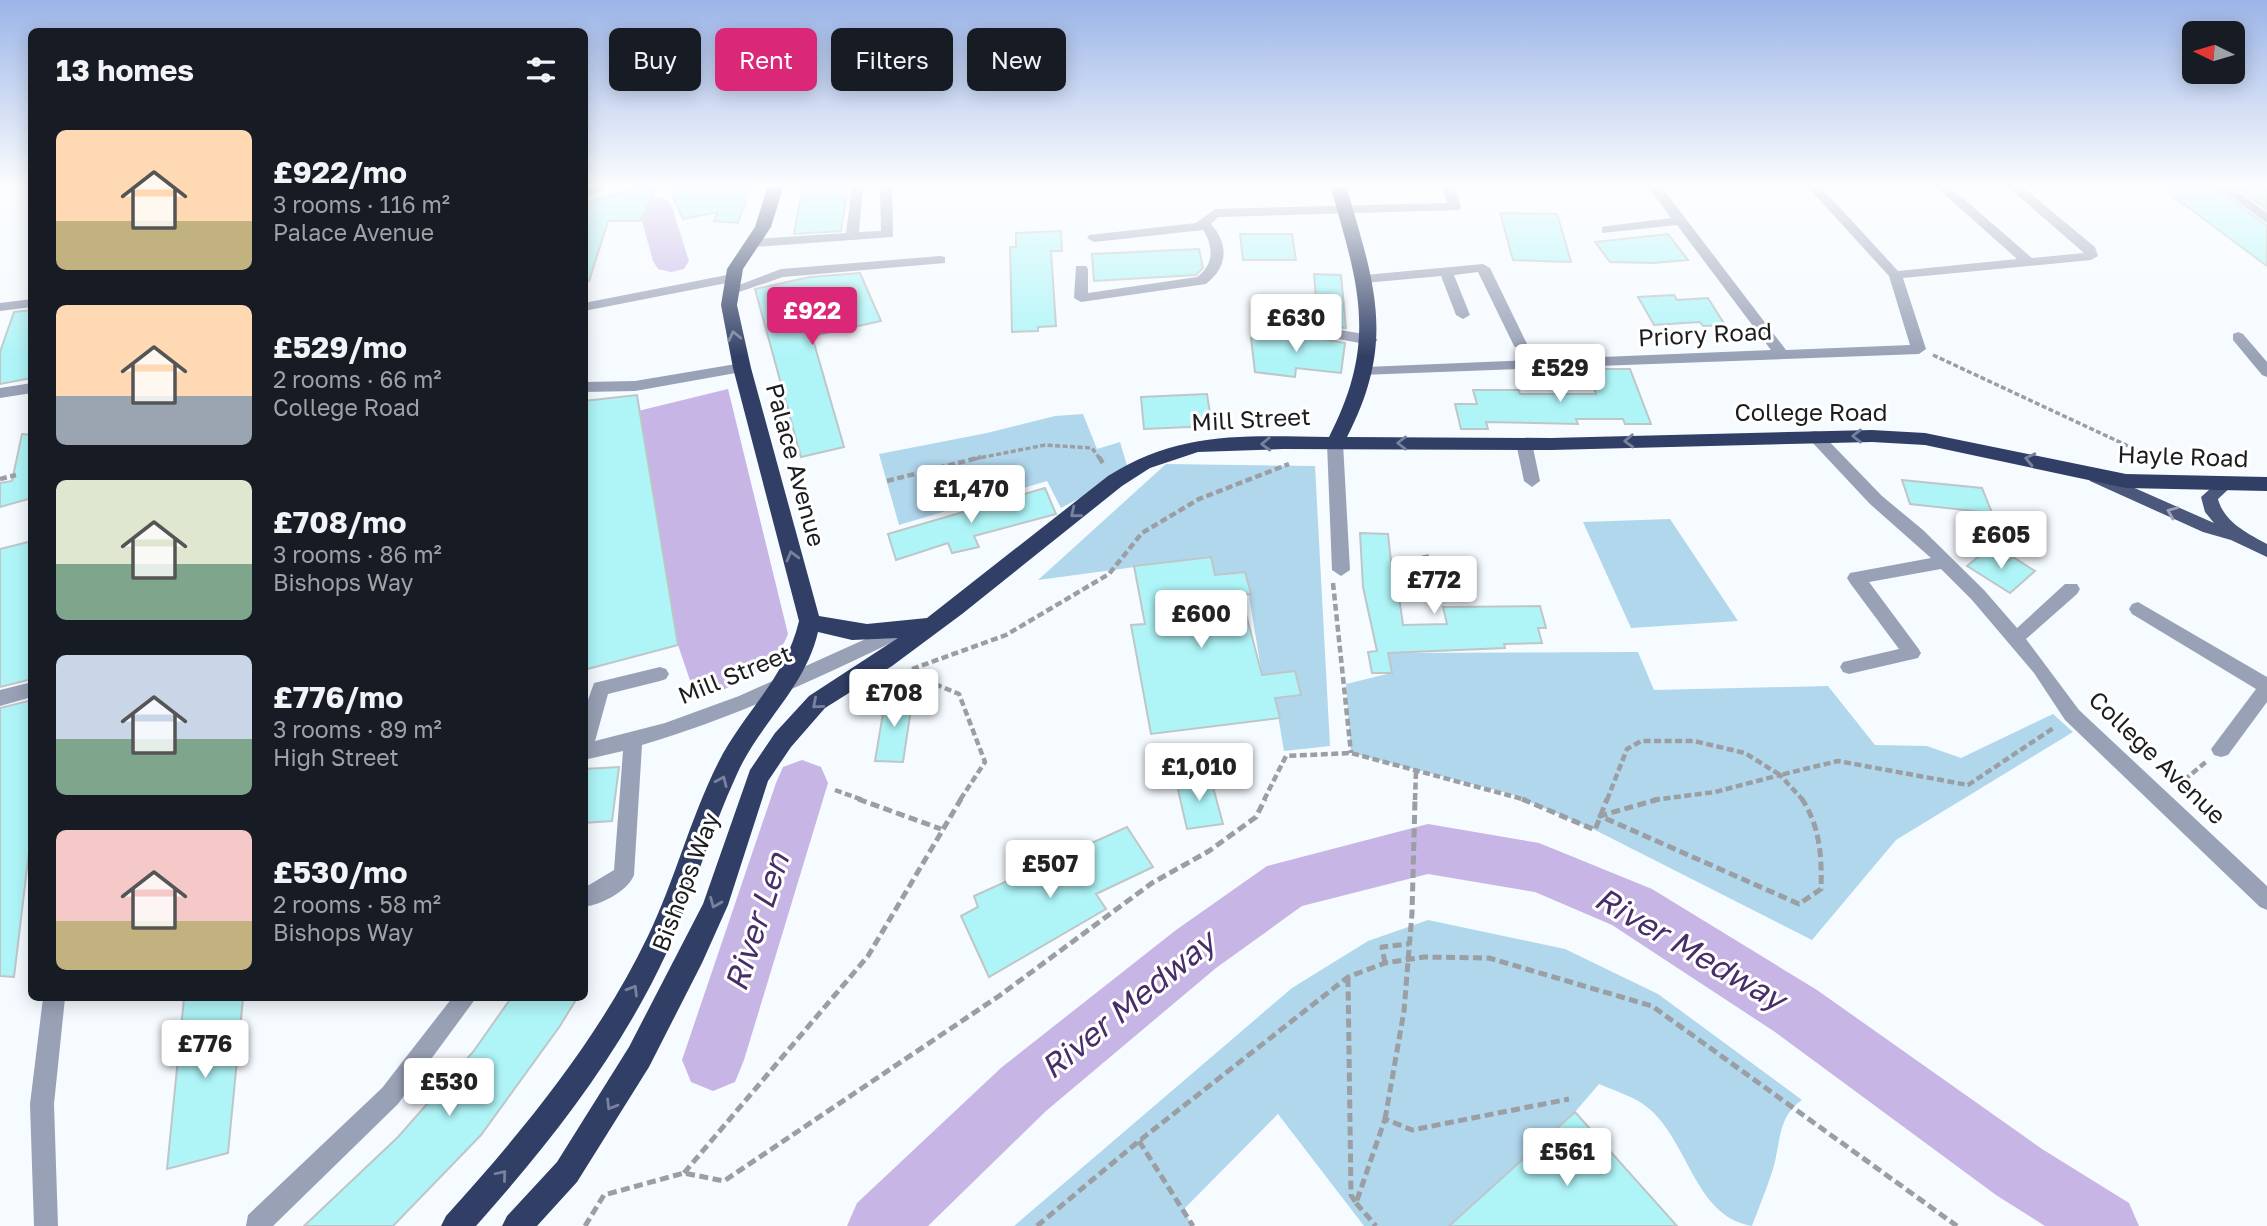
<!DOCTYPE html>
<html lang="en">
<head>
<meta charset="utf-8">
<style>
  :root { --surface:#171b24; --page:#242831; --text:#f1f3f6; --muted:#9ea1a6; --accent:#db2777 }
  body { margin:0; font-family:"Golos Text",sans-serif; background:var(--page); color:var(--text); height:100vh; display:flex; flex-direction:column; font-size:26px; white-space:nowrap }
  * { box-sizing:border-box; margin:0 }
  p { font-size:23px; color:var(--muted) }
  .icon { flex:none; width:38px; height:38px; fill:none; stroke:currentColor; stroke-width:2; stroke-linecap:round; stroke-linejoin:round }
  .map { position:relative; flex:1; overflow:hidden }
  .drawer { position:absolute; left:28px; top:28px; width:560px; height:973px; display:flex; flex-direction:column; background:var(--surface); border-radius:10px; box-shadow:0 4px 18px #0003 }
  .drawer>* { flex:none }
  .hud { position:absolute; left:609px; top:28px; width:665px; height:63px; display:flex; gap:14px }
  .needle { width:46px; rotate:275deg }
  .fabs { position:absolute; left:2182px; top:21px; display:grid; gap:14px }
  .fabs a { display:grid; place-items:center; width:63px; height:63px; border-radius:10px; background:var(--surface); box-shadow:0 4px 18px #0003; font-size:35px }
  .price { position:absolute; translate:-50% -60px; padding:0 16px; border-radius:7px; background:#fff; color:#222; font-size:23px; line-height:46px; filter:drop-shadow(0 2px 4px #0008) }
  .price::after { content:''; position:absolute; left:50%; top:42px; width:21px; height:16px; margin-left:-10px; background:inherit; clip-path:polygon(0 0,100% 0,50% 100%) }
  .price.on { background:var(--accent); color:#fff }
  ul { padding:0; list-style:none }
  li { display:flex; align-items:center; gap:21px; height:175px; padding:0 28px }
  li span { display:grid; place-items:center; flex:none; width:196px; height:140px; border-radius:10px; color:#555 }
  li>.icon { margin-inline-start:auto }
  span .icon { width:84px; height:84px; fill:#fffc; stroke-width:1 }
  li b { font-size:30px }
  h2 { display:flex; justify-content:space-between; align-items:center; height:84px; padding:0 28px; font-size:30px }
  .tag { padding:0 24px; border-radius:10px; background:var(--surface); box-shadow:0 4px 18px #0003; font-size:24px; line-height:63px }
  .tag.on { background:var(--accent); color:#fff }
  .map>svg:first-child { display:block }
  .green { fill:#b1d7ed }
  .water { fill:#c7b5e5 }
  .lines { fill:none; stroke-linecap:round; stroke-linejoin:round }
  .river { fill:#c7b5e5; fill-rule:evenodd }
  .building { fill:#aff5f8; stroke:#bec6c7; stroke-width:2 }
  .path-far2 { stroke:#9b9ea2; stroke-width:3.5; stroke-dasharray:5 2.5; stroke-linecap:butt }
  .path-far1 { stroke:#9b9ea2; stroke-width:4.5; stroke-dasharray:7 3.5; stroke-linecap:butt }
  .path { stroke:#9b9ea2; stroke-width:5; stroke-dasharray:9 4.5; stroke-linecap:butt }
  .minor { fill:#99a1b6; fill-rule:evenodd }
  .major { fill:#4b587b; fill-rule:evenodd }
  .highway { fill:#313f66; fill-rule:evenodd }
  .path-bridge-far1 { stroke:#9b9ea2; stroke-width:4.5; stroke-dasharray:7 3.5; stroke-linecap:butt }
  .path-bridge { stroke:#9b9ea2; stroke-width:5; stroke-dasharray:9 4.5; stroke-linecap:butt }
  .oneway { stroke:#79829c }
  .oneway2 { stroke:#9ca3b6 }
  .labels { text-anchor:middle; stroke-width:6; stroke-linejoin:round; paint-order:stroke }
  .street-label { font-size:24px; fill:#1b1d1f; stroke:#fff }
  .near-water-label { font-size:32px; font-style:italic; fill:#482e68; stroke:#fff }
</style>
</head>
<body>
<div class="map">
<svg width="2267" height="1226" viewBox="0 0 2267 1226">
  <rect width="100%" height="100%" fill="#f6fbff"/>
  <!-- green -->
  <path class="green" d="M1083 414 1097 449 1120 442 1129 472 1061 508 1047 481 899 525 879 454 987 433 1055 416Z
    M1166 464 1315 466 1330 746 1284 751 1275 698 1300 695 1262 675 1245 572 1215 575 1210 557 1038 580Z
    M1670 519 1738 621 1631 628 1583 522Z
    M1638 652 1654 690 1828 686 1875 745 1927 746 1961 758 2053 714 2073 732 1896 840 1812 940 1595 830 1511 794 1351 753 1346 684 1391 673 1388 653Z
    M1428 920 1565 949 1658 994 1802 1100C1777 1117 1781 1143 1773 1169 1767 1188 1759 1207 1752 1226 1692 1216 1689 1136 1643 1104 1631 1096 1613 1090 1599 1084L1575 1112 1448 1226H1364L1278 1114 1183 1210 1193 1226H1014L1292 988 1368 941Z"/>
  <!-- water -->
  <path class="water" d="M728 389 788 634C774 673 732 685 697 701L678 645 638 411Z"/>
  <g class="lines">
    <!-- river -->
    <path class="river" d="M655 197 667 200 672 207 689 261 684 269 671 272 658 269 653 261 638 207 643 200Z
      M802 760 821 767 828 783 744 1060 735 1082 713 1091 691 1082 682 1060 776 783 783 767Z
      M1428 824 1539 843 1652 889 1817 990 2042 1149 2129 1203 2139 1226H2045L1996 1195 1775 1032 1612 925 1535 892 1428 874 1302 906 1216 968 1046 1111 928 1226H847L857 1203 1002 1067 1176 930 1267 866Z"/>
  </g>
  <!-- building -->
  <path class="building" d="M646 185H658L640 221H608L589 281 584 280V203Z
    M668 185H751L738 223 714 221 718 212 683 219Z
    M803 185H848L841 231 794 234Z
    M2158 185H2212L2267 226V266Z
    M2234 185H2267V210Z
    M1500 213 1557 214 1571 262 1513 260Z
    M1061 231 1062 251H1051L1056 326 1038 327V331L1012 332 1010 247H1016V233Z
    M1240 234H1292L1296 260H1243Z
    M1668 234 1688 260 1654 263 1610 262 1595 242Z
    M1199 249 1203 268 1196 275 1094 281 1092 254Z
    M860 273 881 321 812 336 844 447 801 457 755 289 810 277Z
    M1314 274 1341 275 1346 328 1318 324Z
    M1674 295 1677 300 1708 298 1725 325 1703 326 1700 322 1654 325 1638 297Z
    M32 310V378L0 384V352L14 312Z
    M1279 331 1345 343 1341 373 1296 368 1295 377 1255 372 1251 338 1277 337Z
    M1587 369H1630L1651 424H1625L1623 419H1576L1578 424 1486 422 1488 429H1461L1455 404H1477L1473 390H1519L1520 394H1596Z
    M1207 394 1212 426 1144 429 1141 397Z
    M637 395 678 645 584 670V401Z
    M22 434 32 435V498L0 507V483L12 481Z
    M1902 480 1982 488 1992 513 1910 504Z
    M1045 488 1056 514 974 536 979 547 952 553 948 543 896 560 888 534Z
    M1360 533 1388 534 1393 579 1397 583 1403 625 1447 624 1443 607 1540 606 1546 628H1538L1542 643 1504 644 1505 648 1388 653 1392 673H1372L1368 652 1377 651 1363 587Z
    M32 541V679L0 687V549Z
    M1987 550 2006 562 2013 557 2035 571 2010 593 1967 566Z
    M1211 557 1215 575 1245 572 1251 594 1241 595 1262 675 1295 671 1301 695 1275 698 1280 718 1151 734 1131 625 1145 624 1134 566Z
    M886 695 913 696 903 762 875 761Z
    M32 700V827L14 977 0 976V708Z
    M619 767 612 821 584 823V769Z
    M1210 776 1223 824 1187 829 1176 781Z
    M1127 827 1153 867 1096 894 1106 909 989 977 961 916 978 907 974 896Z
    M184 998H243L228 1153 167 1169Z
    M511 998H577L560 1026 481 1135 393 1226H304L398 1137 473 1052Z
    M1575 1112 1677 1226H1449Z"/>
  <g class="lines">
    <!-- path-far2 -->
    <path class="path-far2" d="M1933 355 2156 459
      M974 459 1045 445 1092 448 1100 459"/>
    <!-- path-far1 -->
    <path class="path-far1" d="M1099 457 1104 465
      M2152 457 2160 461
      M0 479 16 475
      M887 481 981 457
      M1391 563 1432 556
      M1333 583 1351 753
      M912 669 1006 635 1109 574 1142 533 1199 499 1289 464
      M906 672 959 694 985 762 960 800
      M2176 787 2207 761
      M835 790 863 800
      M1264 800 1286 756 1351 753 1526 800
      M1607 800 1627 749 1641 741H1694L1745 753 1780 775 1838 761 1968 785 2055 727
      M1653 800 1715 792 1780 775 1803 800"/>
    <!-- path -->
    <path class="path" d="M858 799 941 829
      M1522 799 1595 830 1607 799
      M1659 799 1600 816 1799 904 1821 889C1822 856 1820 827 1802 799
      M1385 963 1382 947 1409 944
      M1348 978 1351 1195 1356 1203 1385 1119 1412 1130 1569 1099
      M1139 1141 1193 1226
      M684 1173 868 956 961 799
      M1356 1203 1376 1226
      M585 1226 604 1195 684 1173 724 1181 999 996 1152 883 1209 851 1256 817 1265 799
      M1037 1226 1139 1141 1348 977 1385 963 1424 957 1489 958 1652 1006 1957 1226"/>
    <!-- minor -->
    <path class="minor" d="M597 185H617L584 197V189Z
      M852 185 863 187 859 232 881 231 880 186 892 185 893 237 754 247 747 243 754 239 846 233Z
      M1442 185H1454L1461 207 1460 210 1218 217 1211 224C1229 244 1228 267 1206 284L1081 302 1074 298 1076 266H1086L1088 269V293L1197 277C1214 265 1214 247 1203 230L1094 242 1087 238 1089 235 1196 223 1215 209 1447 203Z
      M1647 185H1660L1786 350 1910 345 1889 276 1806 185H1819L1898 271 2017 259 1934 185H1948L2032 258 2084 253 2006 185H2020L2095 247 2098 256 2091 260 1903 278 1926 349 1919 354 1361 375V369L1366 367 1771 350 1677 225 1602 233V227L1607 226 1671 218Z
      M2215 185H2229L2267 213V223Z
      M940 256 945 257V263L783 277 730 295 723 291 781 269Z
      M1483 264 1490 268 1528 346 1526 349 1521 351 1514 346 1478 272 1454 275 1470 315 1463 319 1456 315 1441 276 1365 283 1358 279 1365 275Z
      M732 274 739 278 737 281 584 311V303Z
      M32 299V307L0 311V303Z
      M1270 319 1371 335 1378 340 1371 345 1265 326 1263 323Z
      M2238 332 2243 334 2267 362V377L2262 375 2233 340V334Z
      M742 363 749 368 747 371 635 391 584 392V382L635 381Z
      M32 383V393L0 398V388Z
      M1815 431 1820 432 1882 496 1923 530 1984 590 2017 628 2065 584H2077L2080 589 2077 594 2026 639 2079 710 2267 886V910L2260 907 2065 720 2034 673 1972 600 1941 569 1869 582 1918 648 1921 653 1918 658 1849 674 1843 672 1840 667 1843 662 1899 649 1850 583 1847 578 1850 573 1931 558 1870 504 1810 440 1807 436 1810 432Z
      M1335 438 1343 443 1350 570 1341 576 1332 570 1327 443Z
      M1524 438 1532 443 1540 481 1532 487 1524 481 1516 443Z
      M2138 602 2267 677V702L2228 755 2221 757 2214 755 2211 749 2256 689 2132 614 2129 609 2132 604Z
      M901 623 907 625 910 630 907 635C821 677 734 718 642 745L634 875C627 892 602 904 584 907V888L614 870 623 751 584 760V711L594 683 660 667 666 669 669 674 666 679 660 681 608 694 595 741 665 723 739 696Z
      M32 682V697L0 706V690Z
      M43 998H65L54 1104 58 1226H34L30 1104Z
      M452 998H476L398 1104 273 1226H246L248 1215 382 1088Z"/>
    <!-- major -->
    <path class="major" d="M2096 471 2214 523 2205 512 2201 497 2220 480H2232L2234 484 2218 499C2224 522 2247 533 2267 544V557L2231 540 2203 532 2090 481 2088 477 2090 473Z"/>
    <!-- highway -->
    <path class="highway" d="M768 185H784L771 227 743 269 737 305 751 368 819 616 867 624 927 618 1108 476C1180 430 1247 436 1329 437 1379 340 1358 284 1330 185H1346C1374 283 1397 340 1347 437L1551 438 1872 430 1925 433 2126 474 2267 477V491L2126 488 1925 445 1872 442 1551 450 1283 449 1198 452 1150 468 1122 486 962 614 892 666 825 708 791 747 768 781 728 905 702 963 649 1067 577 1182 537 1226H502L507 1216 557 1162 629 1047 703 904 750 770 775 733 809 696 898 638 852 640 818 632C805 688 759 724 737 774 710 832 693 894 667 952 620 1054 550 1143 476 1226H441L446 1216C523 1131 598 1040 648 936 675 880 690 819 718 763 744 711 785 680 799 621L733 368 721 305 727 269 755 227Z"/>
    <!-- path-bridge-far1 -->
    <path class="path-bridge-far1" d="M1415 800 1416 771"/>
    <!-- path-bridge -->
    <path class="path-bridge" d="M1385 1119 1404 1011 1412 913 1415 799"/>
  </g>
  <!-- one-way arrows -->
  <defs><path id="oneway-chevron" d="M-2-3.5L2.5 0L-2 3.5" fill="none" stroke-width="1.6" stroke-linecap="round" stroke-linejoin="round" transform="scale(1.75)"/></defs>
  <g class="oneway">
    <use href="#oneway-chevron" transform="translate(734 336) rotate(-103)"/>
    <use href="#oneway-chevron" transform="translate(1857 436) rotate(-180)"/>
    <use href="#oneway-chevron" transform="translate(1629 441) rotate(178)"/>
    <use href="#oneway-chevron" transform="translate(1402 443) rotate(180)"/>
    <use href="#oneway-chevron" transform="translate(1266 444) rotate(178)"/>
    <use href="#oneway-chevron" transform="translate(2030 459) rotate(-167)"/>
    <use href="#oneway-chevron" transform="translate(1075 513) rotate(141)"/>
    <use href="#oneway-chevron" transform="translate(792 556) rotate(-105)"/>
    <use href="#oneway-chevron" transform="translate(817 704) rotate(139)"/>
    <use href="#oneway-chevron" transform="translate(722 781) rotate(-66)"/>
    <use href="#oneway-chevron" transform="translate(715 903) rotate(112)"/>
    <use href="#oneway-chevron" transform="translate(633 990) rotate(-59)"/>
    <use href="#oneway-chevron" transform="translate(611 1105) rotate(121)"/>
    <use href="#oneway-chevron" transform="translate(502 1175) rotate(-50)"/>
  </g>
  <use class="oneway2" href="#oneway-chevron" transform="translate(2172 512) rotate(-157)"/>
  <!-- sky -->
  <linearGradient id="sky" x2="0" y2="1"><stop stop-color="#9bb4e7"/><stop offset="0.52" stop-color="#fbfdff"/><stop offset="1" stop-color="#fbfdff" stop-opacity="0"/></linearGradient>
  <rect width="2267" height="357" fill="url(#sky)"/>
  <g class="labels">
    <!-- street labels -->
    <g class="street-label">
      <text transform="translate(1705 335) rotate(-3)" y="8">Priory Road</text>
      <text x="1811" y="421">College Road</text>
      <text transform="translate(1251 420) rotate(-3)" y="8">Mill Street</text>
      <text transform="translate(2183 457) rotate(2)" y="8">Hayle Road</text>
      <text transform="translate(795 465) rotate(75)" y="8">Palace Avenue</text>
      <text transform="translate(735 675) rotate(-22)" y="8">Mill Street</text>
      <text transform="translate(2157 758) rotate(44)" y="8">College Avenue</text>
      <text transform="translate(686 882) rotate(-69)" y="8">Bishops Way</text>
    </g>
    <!-- near-water labels -->
    <g class="near-water-label">
      <text transform="translate(757 922) rotate(-72)" y="11">River Len</text>
      <text transform="translate(1690 949) rotate(30)" y="11">River Medway</text>
      <text transform="translate(1128 1005) rotate(-39)" y="11">River Medway</text>
    </g>
  </g>
</svg>
<div class="fabs">
<a><svg class="needle" viewBox="-14 -14 28 28"><path d="M0-13l5 13h-10z" fill="#e53935"/><path d="M0 13l5-13h-10z" fill="#9ea1a6"/></svg></a>
</div>
<b class="price on" style="left:812px;top:347px">£922</b>
<b class="price" style="left:1296px;top:354px">£630</b>
<b class="price" style="left:1560px;top:404px">£529</b>
<b class="price" style="left:971px;top:525px">£1,470</b>
<b class="price" style="left:2001px;top:571px">£605</b>
<b class="price" style="left:1434px;top:616px">£772</b>
<b class="price" style="left:1201px;top:650px">£600</b>
<b class="price" style="left:894px;top:729px">£708</b>
<b class="price" style="left:1199px;top:803px">£1,010</b>
<b class="price" style="left:1050px;top:900px">£507</b>
<b class="price" style="left:205px;top:1080px">£776</b>
<b class="price" style="left:449px;top:1118px">£530</b>
<b class="price" style="left:1567px;top:1188px">£561</b>
<div class="hud">
<a class="tag">Buy</a>
<a class="tag on">Rent</a>
<a class="tag">Filters</a>
<a class="tag">New</a>
</div>
<section class="drawer">
<h2>13 homes<svg class="icon" aria-label="filters" viewBox="0 0 24 24"><path d="M4 7h16M4 17h16"/><circle cx="9" cy="7" r="2"/><circle cx="15" cy="17" r="2"/></svg></h2>
<ul>
<li><span style="background:linear-gradient(#ffd9b3 65%,#c2b280 0)"><svg class="icon" aria-label="home" viewBox="0 0 24 24"><path d="M3 11l9-7 9 7M6 9v11h12V9"/></svg></span><div><b>£922/mo</b><p>3 rooms · 116 m²</p><p>Palace Avenue</p></div></li>
<li><span style="background:linear-gradient(#ffd9b3 65%,#9aa5b1 0)"><svg class="icon" aria-label="home" viewBox="0 0 24 24"><path d="M3 11l9-7 9 7M6 9v11h12V9"/></svg></span><div><b>£529/mo</b><p>2 rooms · 66 m²</p><p>College Road</p></div></li>
<li><span style="background:linear-gradient(#dfe7d0 60%,#7fa58c 0)"><svg class="icon" aria-label="home" viewBox="0 0 24 24"><path d="M3 11l9-7 9 7M6 9v11h12V9"/></svg></span><div><b>£708/mo</b><p>3 rooms · 86 m²</p><p>Bishops Way</p></div></li>
<li><span style="background:linear-gradient(#c9d6e8 60%,#7fa58c 0)"><svg class="icon" aria-label="home" viewBox="0 0 24 24"><path d="M3 11l9-7 9 7M6 9v11h12V9"/></svg></span><div><b>£776/mo</b><p>3 rooms · 89 m²</p><p>High Street</p></div></li>
<li><span style="background:linear-gradient(#f6c9c9 65%,#c2b280 0)"><svg class="icon" aria-label="home" viewBox="0 0 24 24"><path d="M3 11l9-7 9 7M6 9v11h12V9"/></svg></span><div><b>£530/mo</b><p>2 rooms · 58 m²</p><p>Bishops Way</p></div></li>
</ul>
</section>
</div>
</body>
</html>
